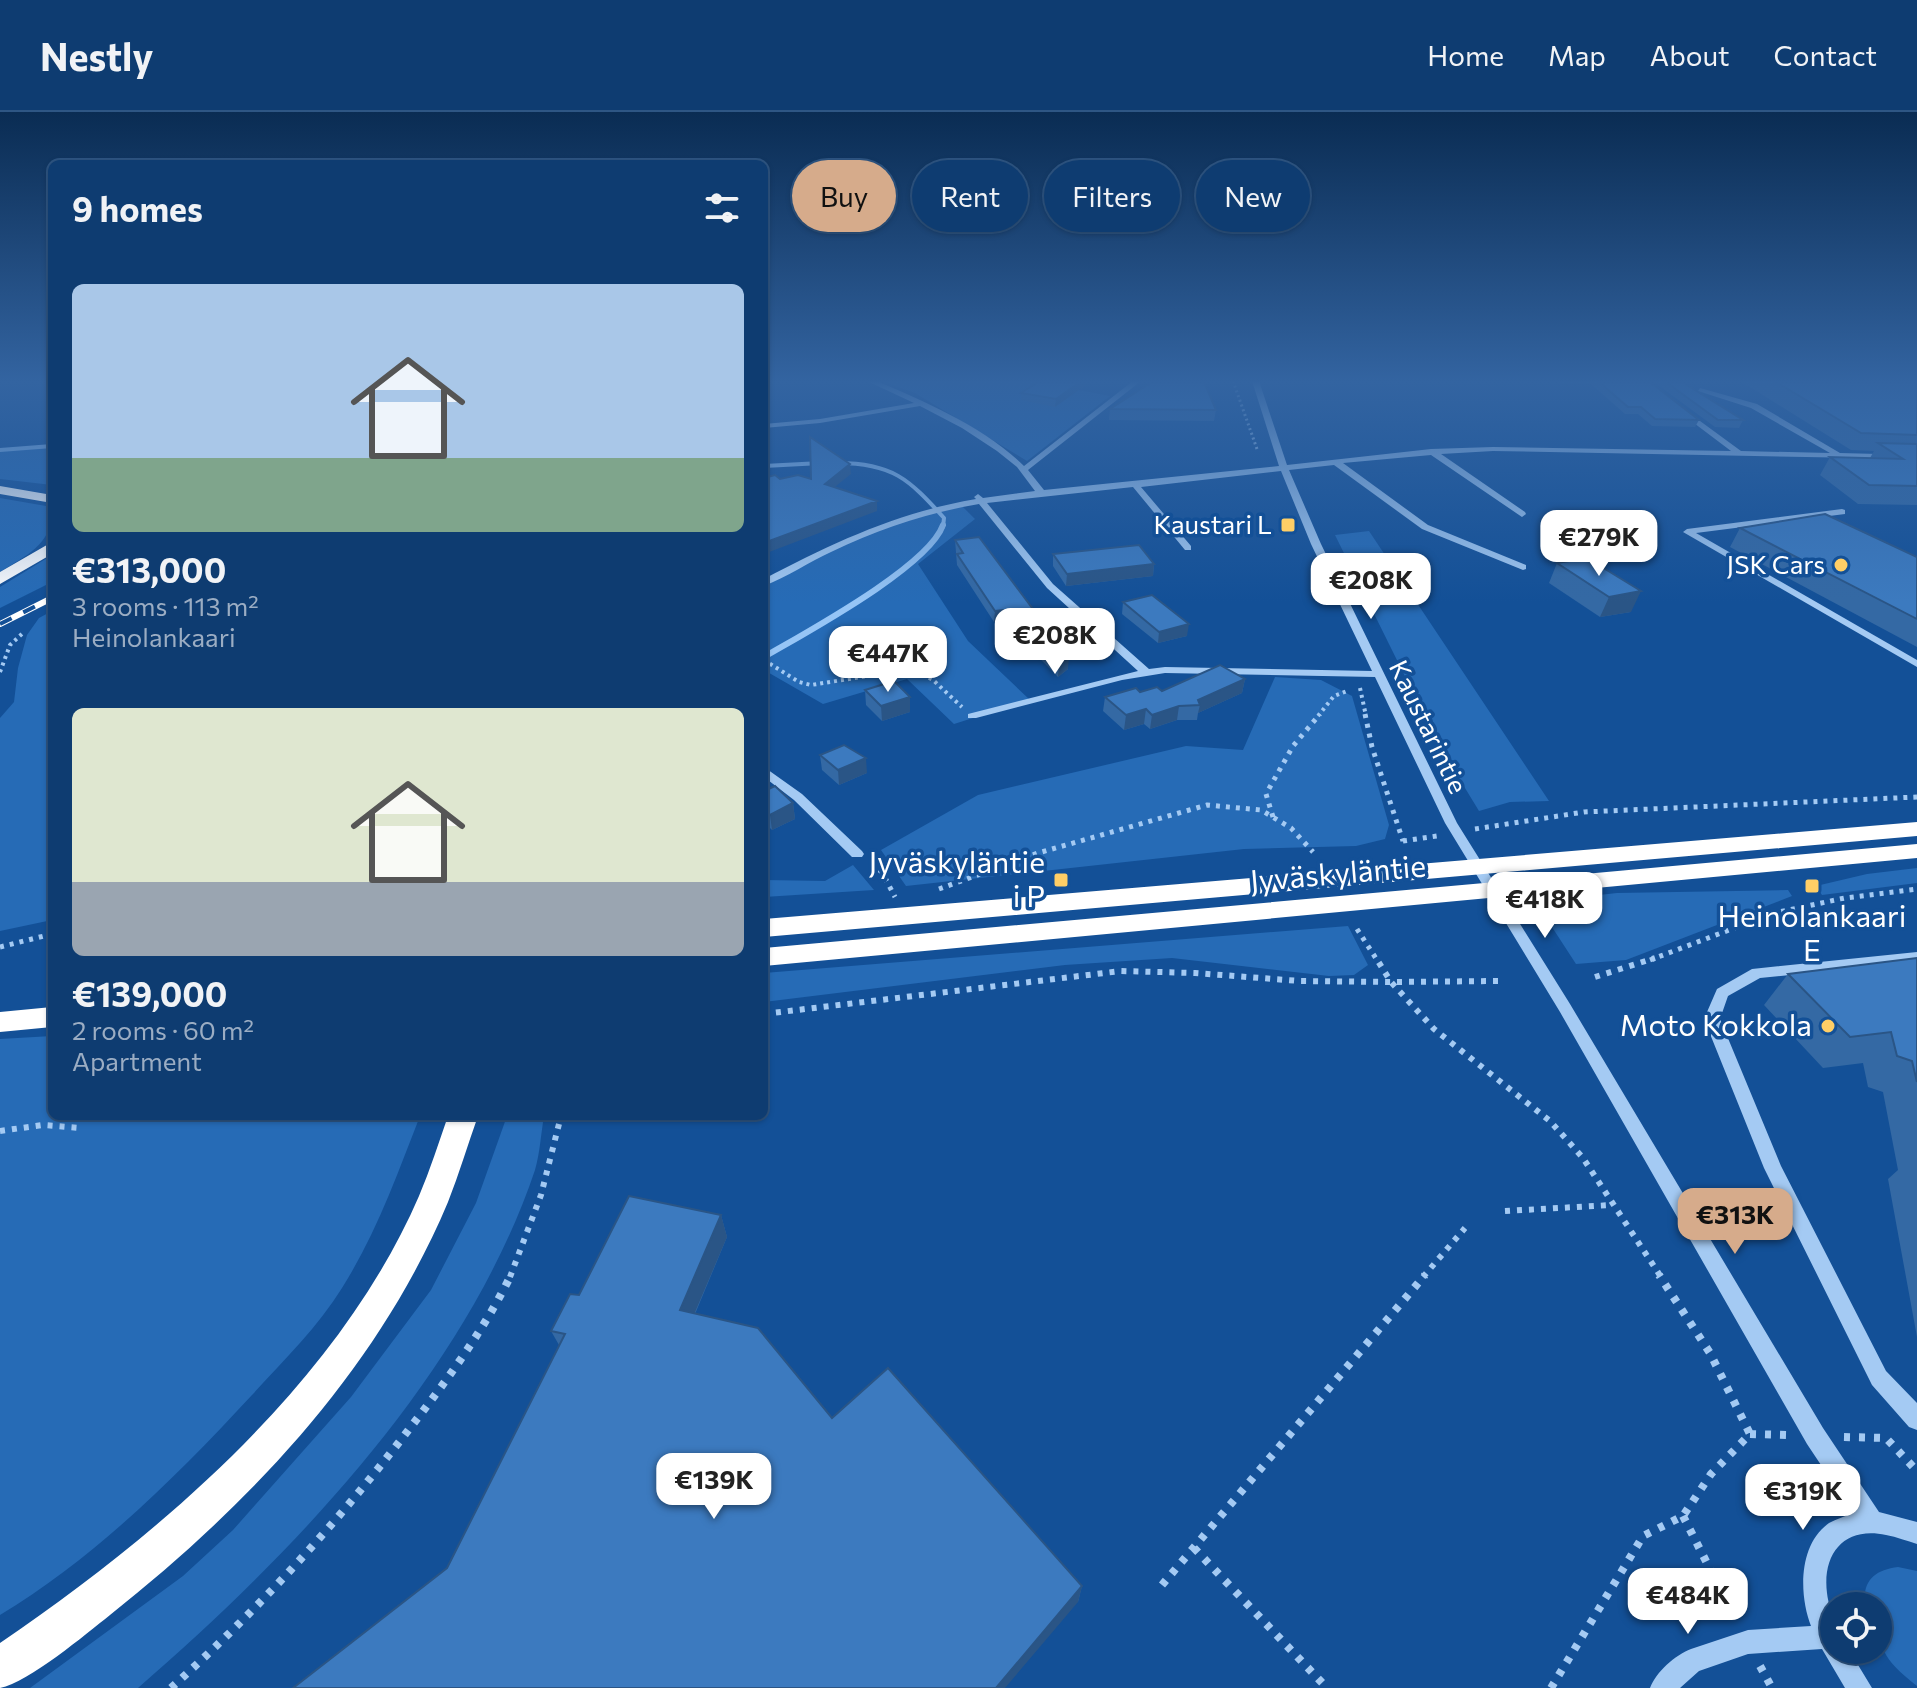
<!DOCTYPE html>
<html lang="en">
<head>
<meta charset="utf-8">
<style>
  :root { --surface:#0e3c71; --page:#1c4779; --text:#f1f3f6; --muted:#9badc3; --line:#2e5684; --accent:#d6ab8b }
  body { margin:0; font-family:Commissioner,sans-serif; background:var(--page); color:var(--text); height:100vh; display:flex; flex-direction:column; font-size:30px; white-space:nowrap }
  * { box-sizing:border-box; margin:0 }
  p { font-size:26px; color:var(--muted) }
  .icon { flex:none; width:44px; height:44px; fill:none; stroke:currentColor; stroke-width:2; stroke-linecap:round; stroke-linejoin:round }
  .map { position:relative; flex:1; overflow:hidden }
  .panel { position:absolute; left:48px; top:48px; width:720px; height:960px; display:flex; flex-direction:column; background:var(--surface); border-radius:12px; box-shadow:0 2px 6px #0004,0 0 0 2px var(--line) }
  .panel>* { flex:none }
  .guide { position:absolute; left:792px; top:48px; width:760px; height:72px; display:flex; gap:16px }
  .fabs { position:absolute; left:1820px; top:1480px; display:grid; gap:16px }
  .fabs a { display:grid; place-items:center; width:72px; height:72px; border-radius:50%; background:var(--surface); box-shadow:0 2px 6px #0004,0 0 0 2px var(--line); font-size:40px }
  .price { position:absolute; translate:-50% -68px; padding:0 18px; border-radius:16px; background:#fff; color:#222; font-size:26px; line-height:52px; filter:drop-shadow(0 2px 4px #0008) }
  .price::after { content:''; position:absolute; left:50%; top:48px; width:24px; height:18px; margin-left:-12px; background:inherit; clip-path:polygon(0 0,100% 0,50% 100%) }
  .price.on { background:var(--accent); color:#111 }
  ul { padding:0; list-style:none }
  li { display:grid; align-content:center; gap:16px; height:424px; padding:0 24px }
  li span { display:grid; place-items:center; height:248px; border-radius:12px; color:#555 }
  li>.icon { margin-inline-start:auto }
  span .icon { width:144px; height:144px; fill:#fffc; stroke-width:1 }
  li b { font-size:34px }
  h2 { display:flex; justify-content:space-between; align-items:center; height:96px; padding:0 24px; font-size:34px }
  .tag { padding:0 28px; border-radius:36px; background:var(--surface); box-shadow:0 2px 6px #0004,0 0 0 2px var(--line); font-size:28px; line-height:72px }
  .tag.on { background:var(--accent); color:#111 }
  header { display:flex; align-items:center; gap:48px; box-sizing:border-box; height:112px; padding:0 40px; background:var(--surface); border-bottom:2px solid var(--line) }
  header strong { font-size:38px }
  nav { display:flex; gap:44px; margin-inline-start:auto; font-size:28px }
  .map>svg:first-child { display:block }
  .green { fill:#266bb6 }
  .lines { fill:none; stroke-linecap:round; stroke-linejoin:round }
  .stream-far1 { stroke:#96c5f6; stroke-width:4 }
  .stream { stroke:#96c5f6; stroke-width:6 }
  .path-far4 { stroke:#a4caf3; stroke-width:3; stroke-dasharray:2 3; stroke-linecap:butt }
  .path-far3 { stroke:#a4caf3; stroke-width:4; stroke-dasharray:3 4; stroke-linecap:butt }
  .path-far2 { stroke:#a4caf3; stroke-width:5; stroke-dasharray:4 6; stroke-linecap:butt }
  .path-far1 { stroke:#a4caf3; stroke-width:6; stroke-dasharray:5 7; stroke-linecap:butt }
  .path { stroke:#a4caf3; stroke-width:8; stroke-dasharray:6 9; stroke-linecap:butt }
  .minor { fill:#a4caf3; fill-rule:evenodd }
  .highway { fill:#fff; fill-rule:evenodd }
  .rail-casing { stroke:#fff; stroke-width:6 }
  .rail { stroke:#135097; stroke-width:4; stroke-dasharray:13; stroke-linecap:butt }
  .wall { fill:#3469a4 }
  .shaded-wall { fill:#2a5586 }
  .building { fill:#3c7abf; stroke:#2a5586; stroke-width:2 }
  .poi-dot { fill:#ffce66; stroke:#135097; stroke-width:3 }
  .labels { text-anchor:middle; stroke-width:7; stroke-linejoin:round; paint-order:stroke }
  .far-poi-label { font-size:26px; fill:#fff; stroke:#135097; text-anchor:end }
  .far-street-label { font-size:26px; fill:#fff; stroke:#135097 }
  .poi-label { font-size:30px; fill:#fff; stroke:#135097; text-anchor:end }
  .street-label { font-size:30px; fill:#fff; stroke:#135097 }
</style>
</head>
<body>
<header>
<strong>Nestly</strong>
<nav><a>Home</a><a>Map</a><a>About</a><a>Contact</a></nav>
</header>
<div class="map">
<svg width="1917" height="1576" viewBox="0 0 1917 1576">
  <rect width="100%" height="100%" fill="#135097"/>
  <!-- green -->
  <path class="green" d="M1031 269 1110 284 1027 349 915 281 884 270Z
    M52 333V373L0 367V338Z
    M0 386 46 394 52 399C52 433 25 444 0 460Z
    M961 393 975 407 918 452 968 529 1030 588 954 612 907 567 823 592 764 558V473C828 439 890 408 961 393Z
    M1369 419 1549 689 1510 690 1479 699 1440 635 1335 423Z
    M52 443V470L0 496V475Z
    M52 499V808L0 819V606L14 590 18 556 27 523 39 506Z
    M1275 565 1321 568 1352 584 1389 713 1385 727 1356 734 1244 737 906 774 881 738 978 683 1186 634 1243 638Z
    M853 753 874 778 764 785V768L825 769Z
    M1917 756V771L1822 783 1816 774 1867 762Z
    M1788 778 1792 784 1626 848 1576 852 1550 812 1548 801 1581 785 1617 781Z
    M1348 814 1368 853 1354 863 1329 864 1172 846 1065 853 764 890V861Z
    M52 924V1004H420C397 1063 376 1122 342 1176 318 1215 283 1249 252 1283 177 1364 96 1445 0 1503V927Z
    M507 1004H544C541 1021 540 1041 535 1058 467 1260 296 1439 138 1576H30L183 1464 233 1418 351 1285 431 1178 476 1091Z
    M1898 1455 1917 1459V1574C1882 1546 1878 1537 1878 1494H1865C1862 1468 1875 1458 1898 1455Z"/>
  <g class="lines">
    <!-- stream-far1 -->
    <path class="stream-far1" d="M0 338 52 334
      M838 351C892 351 909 367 944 406L943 415
      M764 354 821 351"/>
    <!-- stream -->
    <path class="stream" d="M764 545C805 521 928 455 943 413"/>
    <!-- path-far4 -->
    <path class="path-far4" d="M1233 269 1257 337"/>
    <!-- path-far3 -->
    <path class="path-far3" d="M764 548 799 570 811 573 912 557 933 568 962 595
      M0 560 10 533 24 520
      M1360 576 1366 604
      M1318 604 1334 584 1347 579"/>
    <!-- path-far2 -->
    <path class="path-far2" d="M1365 602 1372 635 1403 729
      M1273 705 1266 682 1293 634 1320 602
      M1475 717 1584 700 1917 685
      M1403 729 1437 724
      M871 752 882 760 895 785
      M939 777 1038 741 1207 693 1261 698 1291 716 1313 740
      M1357 817 1377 848
      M0 835 52 822
      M1650 848 1774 801 1845 786 1917 777"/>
    <!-- path-far1 -->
    <path class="path-far1" d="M1595 865 1655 846
      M1498 869 1391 870 1434 917 1550 1009 1583 1046 1661 1165
      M764 902 1121 859 1195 861 1300 869 1391 870 1376 846
      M0 1019 43 1013 81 1016
      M1505 1099 1612 1093
      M510 1165 541 1083 561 1004
      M1423 1165 1465 1116"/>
    <!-- path -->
    <path class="path" d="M1750 1322 1790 1323
      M1844 1325 1886 1326 1917 1359
      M1683 1404 1737 1510
      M1194 1436 1327 1576
      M1162 1473 1425 1163
      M1760 1554 1772 1576
      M171 1576C259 1497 338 1410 410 1316 447 1268 484 1218 511 1163
      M1551 1576 1643 1424 1683 1404 1711 1362 1750 1322 1710 1241 1659 1163"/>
    <!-- minor -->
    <path class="minor" d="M867 269H877C928 291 984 315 1024 354L1133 269H1141L1028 358 1044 378 1279 354 1252 269H1259L1287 353 1431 337 1493 335 1731 339 1682 302 1685 298 1741 339 1830 341 1751 296 1698 279 1700 276 1757 292 1840 341 1917 343V347L1493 339 1441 342 1525 400 1526 402 1522 405 1431 343 1343 351 1428 413 1526 453V457L1523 458 1422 417 1334 353 1289 358 1321 432 1457 711 1570 892 1823 1316 1879 1400 1917 1410V1432C1907 1429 1897 1425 1886 1423 1845 1414 1822 1441 1827 1481 1828 1492 1833 1502 1834 1512 1835 1521 1834 1530 1834 1538H1849L1872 1576H1845L1822 1537 1748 1542 1699 1559 1680 1576H1650C1656 1560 1675 1543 1691 1537L1748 1518 1811 1514C1799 1483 1798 1433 1829 1411 1836 1407 1846 1404 1853 1401L1807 1332 1560 900 1445 711 1375 565 1165 561 1122 568 976 606H968V602L1138 559 1047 476 979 392C927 401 879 417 831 440 809 450 787 465 764 474V467C832 431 899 400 976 387L974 385 978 382 983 386 1035 379 1017 355 997 339 962 316 920 294 820 311 764 316V312L820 307 914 291ZM1281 359 1311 432 1372 559 1165 555 1149 557 1053 472 987 391 1133 375 1185 438H1191V434L1141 375Z
      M1842 397 1845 398V402L1696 421 1917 548V555L1683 420 1687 417Z
      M764 655 802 682 862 739 864 742 862 745H852L794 688 764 665Z
      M1917 840V850L1760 866 1728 884 1720 907 1781 1054 1886 1259 1917 1291V1318L1909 1315 1872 1273 1764 1056 1704 907 1717 877 1752 857Z"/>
    <!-- highway -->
    <path class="highway" d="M0 374 52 383V391L0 382Z
      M52 430V442L0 472V460Z
      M1917 710V724L764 825V807Z
      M1917 732V746L764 854V836Z
      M52 895V915L0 920V900Z
      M448 1004H478C468 1032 459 1062 448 1090 378 1257 251 1391 110 1503 86 1522 29 1570 0 1576V1531C163 1420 339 1269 419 1084 430 1058 439 1030 448 1004Z"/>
    <defs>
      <path id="rail" d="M0 512 52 486"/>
    </defs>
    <!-- rail casing -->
    <use href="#rail" class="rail-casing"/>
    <!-- rail -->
    <use href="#rail" class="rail"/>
  </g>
  <!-- wall -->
  <path class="wall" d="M1038 270H1090L1055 295 1021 288V281Z
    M1540 270H1650L1699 308 1695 315 1652 314 1638 302H1625L1591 272Z
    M1654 270H1682L1743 308 1739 316 1715 315Z
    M1742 270H1917V393L1858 392 1820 363 1830 345 1870 346 1874 339 1851 338Z
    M1110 297 1216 298 1214 309 1109 308Z
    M1740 416 1917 445V535L1730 435Z
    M955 428 1039 505 1073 543 1068 544V557L1058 565 1003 509 994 510 957 453Z
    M1053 442 1154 452 1153 464 1066 474 1053 454Z
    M1587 446 1631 500 1600 505 1549 471 1557 451Z
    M1123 490 1187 524 1158 531 1122 502Z
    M1245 567 1242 581 1198 601 1197 608H1177L1150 617 1144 612 1124 618 1103 599 1105 585 1140 580 1162 579Z
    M865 578 910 585V600L882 609 866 593Z
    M820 643 867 661 839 673 822 658Z
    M764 679 793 691 795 707 772 718 764 710Z
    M1917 846V1225L1888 1067 1898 1058 1883 980 1868 975 1863 951 1823 956 1764 893 1788 862Z
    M721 1103 727 1125 695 1202 832 1306 1082 1474 1078 1490 447 1456 559 1233 551 1219 579 1183Z"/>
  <!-- shaded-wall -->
  <path class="shaded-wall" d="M1080 270H1090L1055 295 1056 287Z
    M850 352 851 362 826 382 825 372Z
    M877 389V399L764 442V431Z
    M1154 452 1153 464 1066 474 1067 462Z
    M1641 479 1631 500 1600 505 1609 485Z
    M1003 498V509L994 510 995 499Z
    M1189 512 1187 524 1158 531 1159 520Z
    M1074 531 1073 543 1060 546 1061 534Z
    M1069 545 1068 557 1058 565 1059 553Z
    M1245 567 1242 581 1198 601 1200 593 1198 588Z
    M910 585V600L882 609 881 594Z
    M1179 594 1177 608 1150 617 1152 603Z
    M1146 597 1144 612 1124 618 1126 603Z
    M866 646 867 661 839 673 838 658Z
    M793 691 795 707 772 718 770 703Z
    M721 1103 727 1125 687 1219 680 1198Z
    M1082 1474 1078 1490 1005 1576H996Z"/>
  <!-- building -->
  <path class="building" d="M1038 270H1080L1056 287 1021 281Z
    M1152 270H1204L1216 298 1110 297Z
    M1599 270H1650L1699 308 1655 307 1641 295H1628Z
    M1666 270H1682L1743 308H1718Z
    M1776 270H1917V323L1861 321Z
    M810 325 850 352 825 372 877 389 764 431V366L775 363 780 367 798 363 811 367Z
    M1878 331 1917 332V374L1869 373 1830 345 1903 347Z
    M1825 402 1917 445V507L1740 416Z
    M979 425 1039 505 1046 503 1074 531 1061 534 1069 545 1059 553 1003 498 995 499 957 442 963 441 955 428Z
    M1139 433 1154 452 1067 462 1053 442Z
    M1587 446 1641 479 1609 485 1557 451Z
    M1152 483 1189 512 1159 520 1123 490Z
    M1220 553 1245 567 1198 588 1200 593 1179 594 1152 603 1146 597 1126 603 1105 585 1136 576 1140 580 1157 575 1162 579Z
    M894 569 910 585 881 594 865 578Z
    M844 633 866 646 838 658 820 643Z
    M775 674 793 691 770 703 764 697V679Z
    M1917 846V970L1912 949 1897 944 1891 920 1850 925 1788 862Z
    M629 1084 721 1103 680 1198 758 1216 832 1306 888 1256 1082 1474 996 1576H293L447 1456 565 1222 551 1219 570 1182 579 1183Z"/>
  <!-- sky -->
  <linearGradient id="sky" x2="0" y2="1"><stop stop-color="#0a2c53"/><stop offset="0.55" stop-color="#3364a1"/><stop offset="1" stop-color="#3364a1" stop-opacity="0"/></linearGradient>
  <rect width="1917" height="490" fill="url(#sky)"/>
  <!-- markers -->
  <g class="poi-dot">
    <rect x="1280" y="405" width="16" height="16" rx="4"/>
    <circle cx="1841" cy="453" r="8"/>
    <rect x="1053" y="760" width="16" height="16" rx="4"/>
    <rect x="1804" y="766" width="16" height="16" rx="4"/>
    <circle cx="1828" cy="914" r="8"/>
  </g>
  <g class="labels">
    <!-- far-poi labels -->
    <g class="far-poi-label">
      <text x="1272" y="422">Kaustari L</text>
      <text x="1825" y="462">JSK Cars</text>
    </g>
    <!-- far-street labels -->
    <g class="far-street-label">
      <text transform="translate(1428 615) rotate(64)" y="9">Kaustarintie</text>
    </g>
    <!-- poi labels -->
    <g class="poi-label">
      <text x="1045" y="761">Jyväskyläntie<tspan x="1045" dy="34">i P</tspan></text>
      <text x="1812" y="815" text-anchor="middle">Heinolankaari<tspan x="1812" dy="34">E</tspan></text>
      <text x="1812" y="924">Moto Kokkola</text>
    </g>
    <!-- street labels -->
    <g class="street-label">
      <text transform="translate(1338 762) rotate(-5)" y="10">Jyväskyläntie</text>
    </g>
  </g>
</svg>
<div class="fabs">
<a><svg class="icon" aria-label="locate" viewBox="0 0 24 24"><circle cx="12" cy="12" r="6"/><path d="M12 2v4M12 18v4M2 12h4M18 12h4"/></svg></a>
</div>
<b class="price" style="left:1599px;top:466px">€279K</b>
<b class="price" style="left:1371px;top:509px">€208K</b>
<b class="price" style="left:1055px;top:564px">€208K</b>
<b class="price" style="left:888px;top:582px">€447K</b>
<b class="price" style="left:1545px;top:828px">€418K</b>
<b class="price on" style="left:1735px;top:1144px">€313K</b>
<b class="price" style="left:714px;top:1409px">€139K</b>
<b class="price" style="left:1803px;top:1420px">€319K</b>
<b class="price" style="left:1688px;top:1524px">€484K</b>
<div class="guide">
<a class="tag on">Buy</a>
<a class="tag">Rent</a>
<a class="tag">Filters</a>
<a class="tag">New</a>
</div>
<section class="panel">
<h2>9 homes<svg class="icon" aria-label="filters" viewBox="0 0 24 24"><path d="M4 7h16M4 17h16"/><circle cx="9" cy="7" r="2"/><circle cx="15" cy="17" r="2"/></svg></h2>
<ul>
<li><span style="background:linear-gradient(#a9c7e8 70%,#7fa58c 0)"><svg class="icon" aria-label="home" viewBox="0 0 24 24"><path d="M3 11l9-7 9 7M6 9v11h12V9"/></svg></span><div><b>€313,000</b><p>3 rooms · 113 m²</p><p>Heinolankaari</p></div></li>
<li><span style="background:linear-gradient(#dfe7d0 70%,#9aa5b1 0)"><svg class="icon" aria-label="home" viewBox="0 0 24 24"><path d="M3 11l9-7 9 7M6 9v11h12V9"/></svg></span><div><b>€139,000</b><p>2 rooms · 60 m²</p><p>Apartment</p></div></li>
</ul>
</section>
</div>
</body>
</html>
